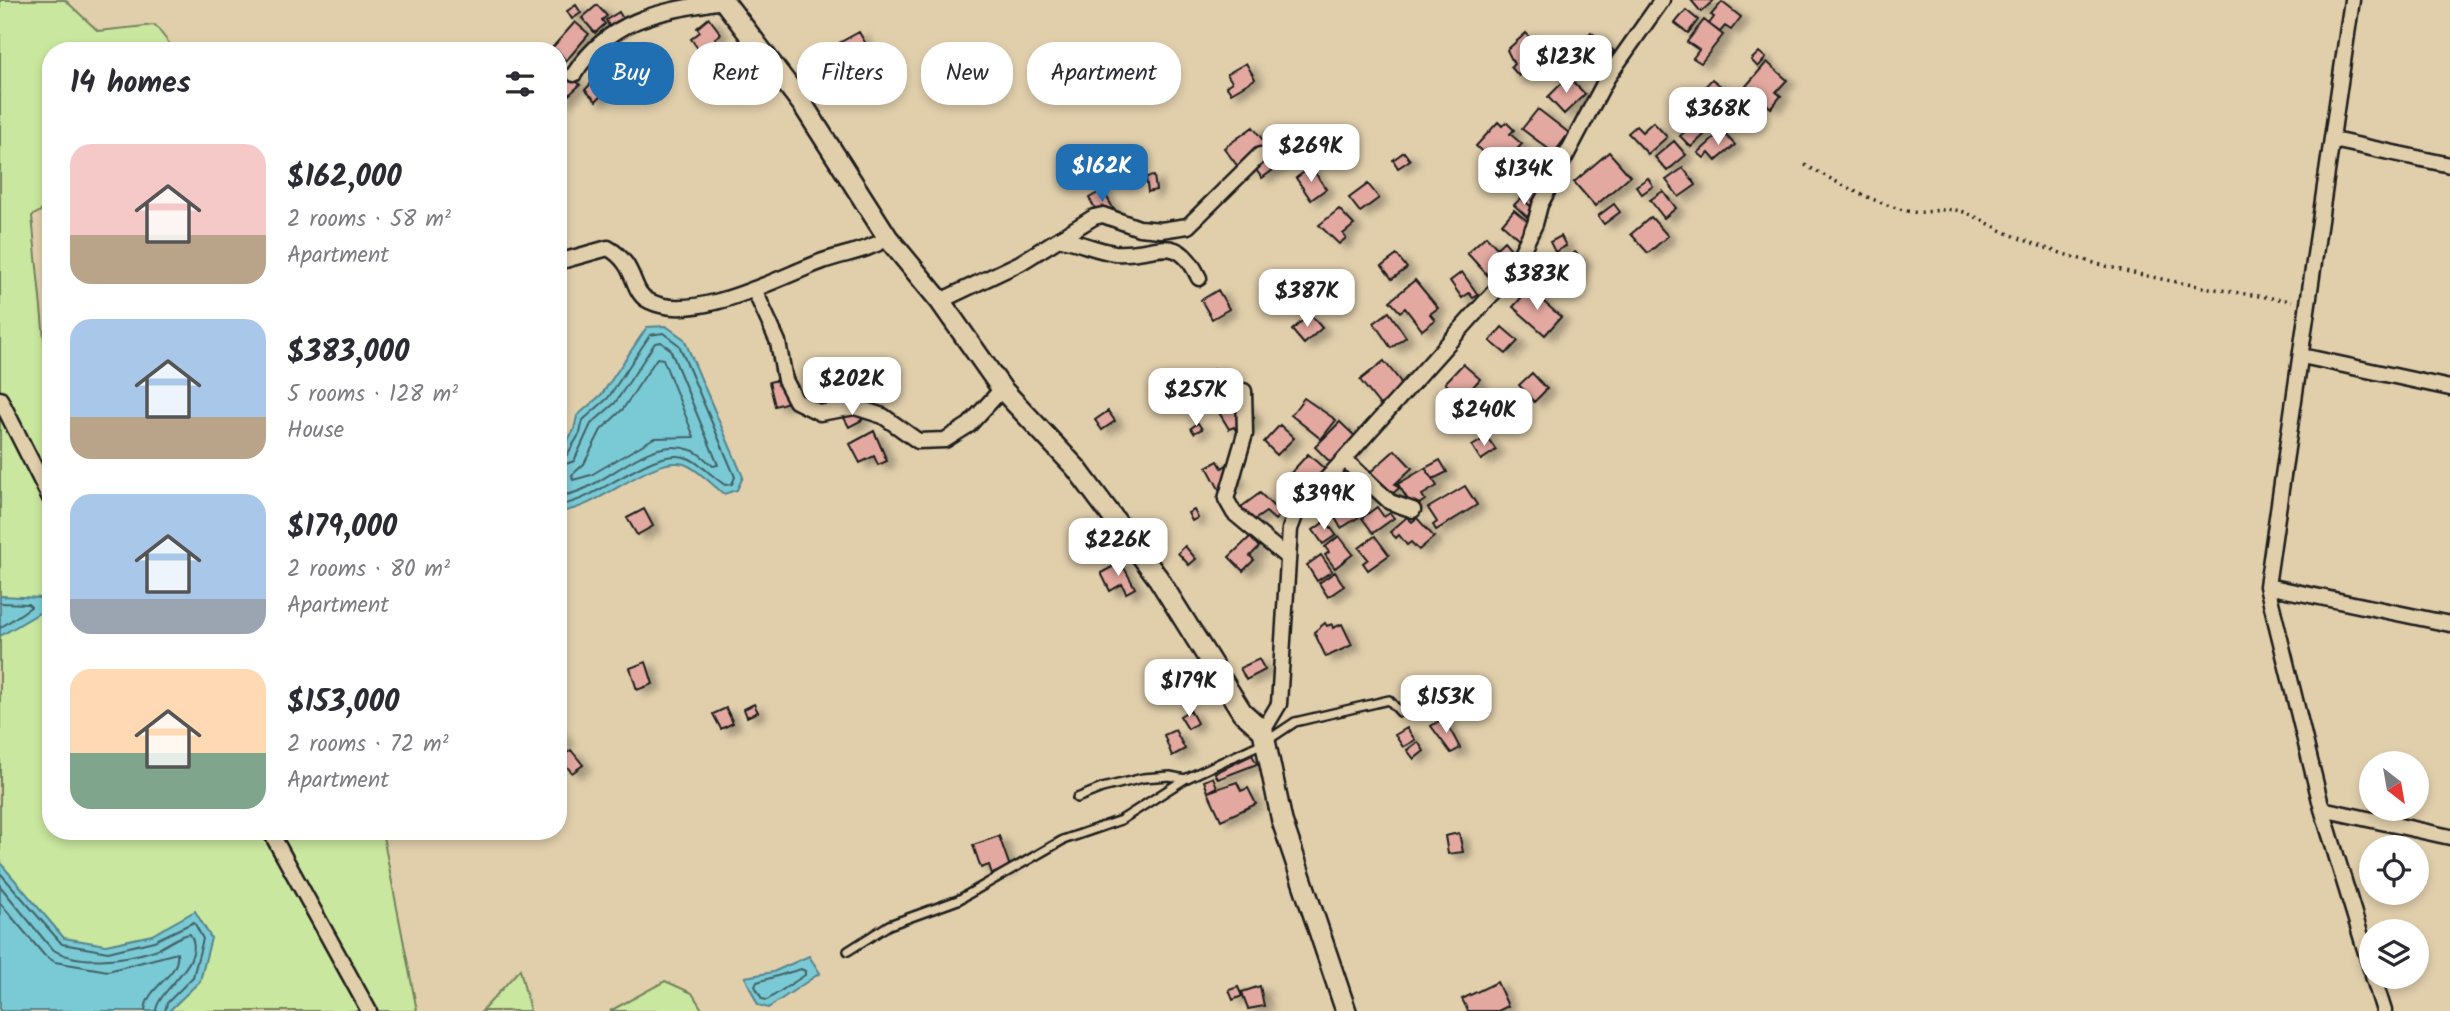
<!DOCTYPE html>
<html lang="en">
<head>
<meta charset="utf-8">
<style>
  :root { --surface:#fff; --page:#f7f7f7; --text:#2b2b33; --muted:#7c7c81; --accent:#1f6fb2 }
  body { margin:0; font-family:Kalam,sans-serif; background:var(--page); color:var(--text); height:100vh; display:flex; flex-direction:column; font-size:26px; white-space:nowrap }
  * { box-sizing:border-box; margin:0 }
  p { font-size:23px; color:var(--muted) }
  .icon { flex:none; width:38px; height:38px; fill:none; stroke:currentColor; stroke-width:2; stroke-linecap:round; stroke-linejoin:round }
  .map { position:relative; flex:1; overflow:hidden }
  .drawer { position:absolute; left:42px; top:42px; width:525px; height:798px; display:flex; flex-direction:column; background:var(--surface); border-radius:28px; box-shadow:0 4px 10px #0003 }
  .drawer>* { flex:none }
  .banner { position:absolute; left:588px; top:42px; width:665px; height:63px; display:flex; gap:14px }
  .needle { width:46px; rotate:149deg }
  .fabs { position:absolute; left:2359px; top:751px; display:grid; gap:14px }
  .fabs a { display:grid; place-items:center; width:70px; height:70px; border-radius:50%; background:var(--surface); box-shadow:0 4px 10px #0003; font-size:35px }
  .price { position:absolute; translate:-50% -60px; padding:0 16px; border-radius:14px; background:#fff; color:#222; font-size:23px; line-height:46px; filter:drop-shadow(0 2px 4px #0008) }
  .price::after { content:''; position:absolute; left:50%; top:42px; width:21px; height:16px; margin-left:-10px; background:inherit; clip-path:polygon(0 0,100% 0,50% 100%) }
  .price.active { background:var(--accent); color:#fff }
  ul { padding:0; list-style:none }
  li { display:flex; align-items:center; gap:21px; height:175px; padding:0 28px }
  li span { display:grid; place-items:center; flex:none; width:196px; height:140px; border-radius:21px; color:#555 }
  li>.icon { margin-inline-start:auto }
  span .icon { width:84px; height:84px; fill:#fffc; stroke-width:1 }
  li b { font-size:30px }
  h2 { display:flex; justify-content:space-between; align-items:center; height:84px; padding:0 28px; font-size:30px }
  .tag { padding:0 24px; border-radius:28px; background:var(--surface); box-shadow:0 4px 10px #0003; font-size:24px; line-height:63px }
  .tag.active { background:var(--accent); color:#fff }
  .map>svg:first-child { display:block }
  .green { fill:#c9e79e; stroke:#72825d; stroke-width:2 }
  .water { fill:#7acad6; stroke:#54848c; stroke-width:2 }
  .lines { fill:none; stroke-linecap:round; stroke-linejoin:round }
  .shore { stroke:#426266; stroke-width:2 }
  .building { fill:#e3a9a0; stroke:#1c1c1c; stroke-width:2; filter:url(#shadow) }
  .lane-casing { stroke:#1c1c1c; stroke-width:12 }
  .street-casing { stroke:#1c1c1c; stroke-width:19 }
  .secondary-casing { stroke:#1c1c1c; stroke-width:24 }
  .path { stroke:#1c1c1c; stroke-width:3.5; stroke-dasharray:2 5; stroke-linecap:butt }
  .lane { stroke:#e1cfac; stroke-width:7 }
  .street { stroke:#e1cfac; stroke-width:14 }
  .secondary { stroke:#e1cfac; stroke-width:19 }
</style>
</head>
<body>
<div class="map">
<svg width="2450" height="1011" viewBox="0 0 2450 1011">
  <defs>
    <filter id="shadow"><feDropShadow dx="8" dy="4.5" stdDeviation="3.5" flood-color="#0004"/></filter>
  </defs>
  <rect width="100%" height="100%" fill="#e1cfac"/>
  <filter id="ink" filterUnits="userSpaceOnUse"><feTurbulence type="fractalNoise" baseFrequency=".0143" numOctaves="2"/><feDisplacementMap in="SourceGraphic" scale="14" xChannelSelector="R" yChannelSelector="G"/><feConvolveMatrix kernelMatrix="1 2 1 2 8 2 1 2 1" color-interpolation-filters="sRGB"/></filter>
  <g filter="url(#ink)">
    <!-- green -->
    <path class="green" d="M0 0H65L98 31 155 25 175 51H51V205L32 216 48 379H51V831H382L417 1011H0Z
      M520 969 530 1011H482Z
      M665 981 692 993 703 1011H610Z"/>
    <!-- water -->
    <path class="water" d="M666 326 684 339 743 477 737 490 724 494C712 485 697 468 684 464 651 455 600 509 558 512V455L574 430 577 416 602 394 647 327Z
      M0 596 42 598 46 609 0 636Z
      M0 858 2 865 64 938 106 945 152 935 195 911 211 938 200 981 169 1011H0Z
      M809 956 820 973 768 1008 758 1005 745 977 773 972Z"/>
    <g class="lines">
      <!-- shore -->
      <path class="shore" d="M657 358 663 359 694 437 654 438 591 475 573 480 572 475 584 464 601 430 623 409Z
        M558 458 567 455 580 433 583 420 608 398 650 335 663 333 679 345 735 477 732 484 725 485C713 477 702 465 690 459 655 442 599 502 558 505
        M558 467 574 461 591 424 615 403 655 343 661 342 670 349 718 465 713 466C707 461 699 452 691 450 643 433 605 493 558 496
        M0 603 28 604 31 607 0 628
        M0 873 62 944 108 952 154 941 194 922 203 939 193 977 167 1003 165 1011
        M0 886 51 948C76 967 127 959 155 950 167 946 178 935 190 934 208 962 157 990 156 1011
        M0 903 44 955 55 962 108 971 177 953C181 976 146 986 145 1011
        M801 969 805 971V975L767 1000 762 999 755 986 757 982Z"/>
    </g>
    <!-- building -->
    <path class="building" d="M1691 0H1714L1701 12Z
      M1722 2 1741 17 1731 30 1725 26 1720 32 1709 24 1714 17 1711 15Z
      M576 5 581 13 572 19 567 11Z
      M597 5 607 16 602 20 605 24 595 33 582 18Z
      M1686 10 1698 20 1688 33 1675 23Z
      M619 12 626 24 612 32 606 20Z
      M709 18 721 34 715 38 718 43 702 54 691 39 700 32 697 28Z
      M1704 20 1723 35 1701 63 1693 58 1699 50 1687 42Z
      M575 22 589 34 566 61 558 51 552 48Z
      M859 32 866 44 830 64 823 52Z
      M1591 32 1614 51 1591 74 1570 53Z
      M1526 33 1544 53 1519 76 1511 67 1514 64 1507 50Z
      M722 51 730 63 716 74 707 62Z
      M1759 52 1766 58 1758 67 1751 60Z
      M760 57 765 66 758 69 764 79 733 96 723 78Z
      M1767 62 1787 80 1776 92 1781 96 1771 108 1746 86Z
      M1246 63 1255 79 1231 93 1226 86 1232 82 1227 74Z
      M558 67 566 76 570 73 580 85 561 102Z
      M597 77 609 87 596 101 585 90Z
      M1568 77 1585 94 1564 114 1548 97Z
      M1712 79 1722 87 1712 98 1703 89Z
      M1739 95 1752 107 1734 125 1721 113Z
      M1538 109 1569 133 1554 153 1522 129Z
      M1498 122 1502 126 1506 122 1514 130 1510 134 1522 144 1499 168 1476 146Z
      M1653 122 1667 137 1648 154 1628 133 1636 126 1642 132Z
      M1693 124 1704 135 1691 147 1680 136Z
      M1253 127 1270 150 1242 172 1224 148Z
      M1722 131 1735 145 1716 161 1709 153 1704 158 1698 153Z
      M1674 141 1686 155 1667 171 1655 157Z
      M1404 152 1410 160 1398 168 1393 160Z
      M1609 152 1630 176 1595 206 1574 182Z
      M1268 156 1277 167 1262 178 1254 167Z
      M1311 167 1326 189 1311 200 1296 178Z
      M1683 168 1696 185 1679 197 1666 180Z
      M1154 176 1156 190 1148 192 1146 177Z
      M1648 178 1653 186 1642 194 1636 186Z
      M1368 184 1379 198 1360 212 1349 198Z
      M1530 184 1540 192 1532 201 1537 206 1534 209 1519 196Z
      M1103 190 1114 210 1101 218 1089 198Z
      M1663 191 1676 208 1664 218 1650 200Z
      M1521 198 1534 209 1527 217 1514 205Z
      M1614 204 1620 212 1604 224 1598 216Z
      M1339 209 1354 225 1343 234 1346 238 1339 244 1319 225Z
      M1514 210 1533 226 1520 240 1502 224Z
      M1651 217 1668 236 1648 253 1631 234Z
      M1486 236 1497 248 1504 241 1516 255 1509 261 1512 264 1493 281 1467 253Z
      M1561 236 1566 246 1555 252 1550 242Z
      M1575 252 1584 261 1576 268 1580 273 1571 282 1558 267Z
      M1397 255 1407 268 1392 279 1382 266Z
      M1462 272 1478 295 1473 298 1469 293 1462 298 1450 281Z
      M1415 280 1438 308 1430 314 1435 320 1422 330 1405 308 1400 312 1390 301Z
      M1529 289 1561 317 1545 335 1513 307Z
      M1218 290 1229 309 1212 319 1201 300Z
      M1389 312 1406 337 1391 348 1374 323Z
      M1310 314 1322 328 1304 344 1292 330Z
      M1502 327 1518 341 1506 354 1490 341Z
      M1384 361 1404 386 1380 405 1360 380Z
      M875 363 880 378 865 383 860 368Z
      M1463 364 1480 379 1462 399 1445 383Z
      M1215 369 1218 374 1223 371 1229 380 1224 383 1229 390 1212 401 1198 381Z
      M1532 373 1547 389 1534 402 1519 385Z
      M844 375H849L856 389 835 403 831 396 835 395 829 383Z
      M787 378 792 401 775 406 769 382Z
      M1235 398 1239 403 1243 401 1254 418 1250 421 1252 425 1238 434 1234 427 1229 429 1217 409Z
      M1304 398 1336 420 1321 439 1291 415Z
      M855 407 862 420 849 427 842 414Z
      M1108 411 1115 421 1102 430 1095 420Z
      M1340 422 1360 441 1335 467 1315 447Z
      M1198 423 1202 429 1194 433 1191 428Z
      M1280 425 1294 438 1277 455 1264 442Z
      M874 431 887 461 878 465 874 456 860 463 850 444Z
      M1487 437 1496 450 1481 460 1472 446Z
      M1395 450 1412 468 1395 484 1399 488 1389 497 1368 474Z
      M1308 454 1328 472 1309 493 1289 475Z
      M1440 460 1447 472 1433 479 1425 468Z
      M1218 461 1222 468 1228 464 1238 482 1220 491 1207 467Z
      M1425 468 1437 486 1422 495 1425 500 1413 508 1398 484Z
      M1362 482 1371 497 1363 502 1351 489Z
      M1465 486 1477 505 1436 530 1433 525 1437 522 1428 508Z
      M1260 493 1281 514 1275 520 1266 512 1254 520 1241 507Z
      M1348 493 1362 515 1341 528 1328 506Z
      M1377 507 1384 517 1390 513 1394 518 1373 533 1362 518Z
      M644 509 653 526 637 535 627 518Z
      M1194 510 1198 518 1192 521 1188 513Z
      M1407 517 1412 522 1417 518 1434 537 1419 550 1411 542 1407 545 1399 535 1396 538 1390 532Z
      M1326 521 1336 535 1323 544 1313 530Z
      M1339 536 1353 554 1335 568 1325 555 1329 552 1325 547Z
      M1375 536 1389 555 1368 570 1363 563 1368 559 1359 548Z
      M1250 537 1259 547 1250 556 1254 560 1243 571 1229 557Z
      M1185 546 1196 559 1189 565 1178 553Z
      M1321 555 1332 571 1317 581 1307 565Z
      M1121 562 1135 588 1126 593 1122 584 1110 591 1101 573Z
      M1335 572 1344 586 1328 597 1319 583Z
      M1325 623 1327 626 1332 624 1333 628 1342 624 1352 645 1326 657 1314 632Z
      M1259 659 1265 670 1246 680 1240 668Z
      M646 662 653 684 637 690 630 668Z
      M754 704 758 712 747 717 744 709Z
      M726 708 733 723 721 729 713 714Z
      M1190 710 1197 723 1188 729 1180 716Z
      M1444 718 1460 748 1451 753 1431 726Z
      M1407 728 1415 740 1403 747 1395 735Z
      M1175 730 1185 749 1172 756 1164 735Z
      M558 731 566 741 558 747Z
      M1418 742 1424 751 1414 759 1407 750Z
      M571 750 583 765 572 773 560 758Z
      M1252 755 1257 764 1218 779 1215 773Z
      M1213 777 1217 787 1208 792 1204 781Z
      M1237 782 1241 791 1248 788 1256 804 1221 820 1208 792Z
      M1459 833 1463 852 1448 854 1445 836Z
      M999 836 1010 867 992 874 989 865 981 868 973 845Z
      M1497 982 1508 1006 1498 1011H1468L1462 999Z
      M1260 986 1264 1006 1248 1009 1242 992Z
      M1238 987 1242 996 1233 1000 1229 990Z"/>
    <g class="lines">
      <defs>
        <path id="lane" d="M1077 798 1102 788 1143 778 1170 776 1185 779 1265 742 1295 722 1389 700 1400 712
          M848 951 889 925 958 900 1063 840 1121 820 1185 779"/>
        <path id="street" d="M2352 0 2267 586 2322 809 2371 969
          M574 74C611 17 662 11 724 1
          M2333 140 2450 165
          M1062 239C1079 242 1098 251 1115 253 1157 256 1176 229 1199 278
          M558 262 608 248C638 265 630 292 649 301 695 324 779 277 823 261 846 253 867 251 888 238
          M754 289 778 342 785 380 796 401 820 413 855 407 883 416 918 441 945 440 969 425 1002 389
          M940 301 1020 263 1094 217 1103 215 1139 228 1161 230 1188 226 1260 155
          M2302 356 2450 388
          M1244 391 1245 434 1226 499 1234 513 1288 558
          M0 399 51 500
          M1345 460 1390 502 1413 510
          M2267 586 2450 624
          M1263 731 1279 704 1290 529 1296 513 1512 272 1535 224 1540 205 1607 78 1662 0
          M2322 809 2450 837
          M270 831 369 1011
          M2373 976 2384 1011"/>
        <path id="secondary" d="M723 0 803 105 888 238 940 301 1002 389 1076 468 1158 578 1242 712 1263 731 1282 821 1346 1011"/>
      </defs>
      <!-- lane casing -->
      <use href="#lane" class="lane-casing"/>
      <!-- street casing -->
      <use href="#street" class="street-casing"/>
      <!-- secondary casing -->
      <use href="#secondary" class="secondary-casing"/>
      <!-- path -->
      <path class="path" d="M1805 165C1837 182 1871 202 1907 211 1926 216 1944 205 1964 212 1979 217 1993 227 2007 233 2096 271 2197 287 2292 301"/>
      <!-- lane -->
      <use href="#lane" class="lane"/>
      <!-- street -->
      <use href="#street" class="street"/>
      <!-- secondary -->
      <use href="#secondary" class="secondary"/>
    </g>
  </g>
</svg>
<div class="fabs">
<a><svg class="needle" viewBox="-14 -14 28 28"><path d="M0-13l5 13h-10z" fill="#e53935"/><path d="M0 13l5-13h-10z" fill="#7c7c81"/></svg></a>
<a><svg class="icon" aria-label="locate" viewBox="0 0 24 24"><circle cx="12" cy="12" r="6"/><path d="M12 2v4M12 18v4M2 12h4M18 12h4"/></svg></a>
<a><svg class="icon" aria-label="layers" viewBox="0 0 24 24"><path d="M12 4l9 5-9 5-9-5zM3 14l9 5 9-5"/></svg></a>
</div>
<b class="price" style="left:1566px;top:95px">$123K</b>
<b class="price" style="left:1718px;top:147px">$368K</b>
<b class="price" style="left:1311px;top:184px">$269K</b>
<b class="price active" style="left:1102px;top:204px">$162K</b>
<b class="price" style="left:1524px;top:207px">$134K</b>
<b class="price" style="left:1537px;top:312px">$383K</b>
<b class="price" style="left:1307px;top:329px">$387K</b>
<b class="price" style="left:852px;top:417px">$202K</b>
<b class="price" style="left:1196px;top:428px">$257K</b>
<b class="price" style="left:1484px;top:448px">$240K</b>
<b class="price" style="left:1324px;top:532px">$399K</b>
<b class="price" style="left:1118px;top:578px">$226K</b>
<b class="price" style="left:1189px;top:719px">$179K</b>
<b class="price" style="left:1446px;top:735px">$153K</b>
<div class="banner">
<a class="tag active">Buy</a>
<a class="tag">Rent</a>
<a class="tag">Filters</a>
<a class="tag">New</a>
<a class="tag">Apartment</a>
</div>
<section class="drawer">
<h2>14 homes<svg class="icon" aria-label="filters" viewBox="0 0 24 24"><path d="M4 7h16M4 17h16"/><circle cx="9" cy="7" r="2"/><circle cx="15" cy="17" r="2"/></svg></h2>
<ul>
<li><span style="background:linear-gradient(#f6c9c9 65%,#b9a48a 0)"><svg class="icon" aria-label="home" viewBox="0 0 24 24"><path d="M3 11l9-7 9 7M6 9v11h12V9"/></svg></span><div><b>$162,000</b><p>2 rooms · 58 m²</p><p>Apartment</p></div></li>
<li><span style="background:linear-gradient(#a9c7e8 70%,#b9a48a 0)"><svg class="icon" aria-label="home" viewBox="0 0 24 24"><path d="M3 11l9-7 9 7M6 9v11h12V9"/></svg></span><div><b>$383,000</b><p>5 rooms · 128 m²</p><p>House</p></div></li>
<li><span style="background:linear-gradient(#a9c7e8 75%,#9aa5b1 0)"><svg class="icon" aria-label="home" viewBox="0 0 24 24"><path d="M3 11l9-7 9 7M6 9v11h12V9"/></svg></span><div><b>$179,000</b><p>2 rooms · 80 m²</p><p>Apartment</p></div></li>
<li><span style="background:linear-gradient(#ffd9b3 60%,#7fa58c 0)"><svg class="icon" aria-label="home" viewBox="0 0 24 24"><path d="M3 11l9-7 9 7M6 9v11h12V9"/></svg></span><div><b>$153,000</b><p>2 rooms · 72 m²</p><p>Apartment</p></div></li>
</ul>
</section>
</div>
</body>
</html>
